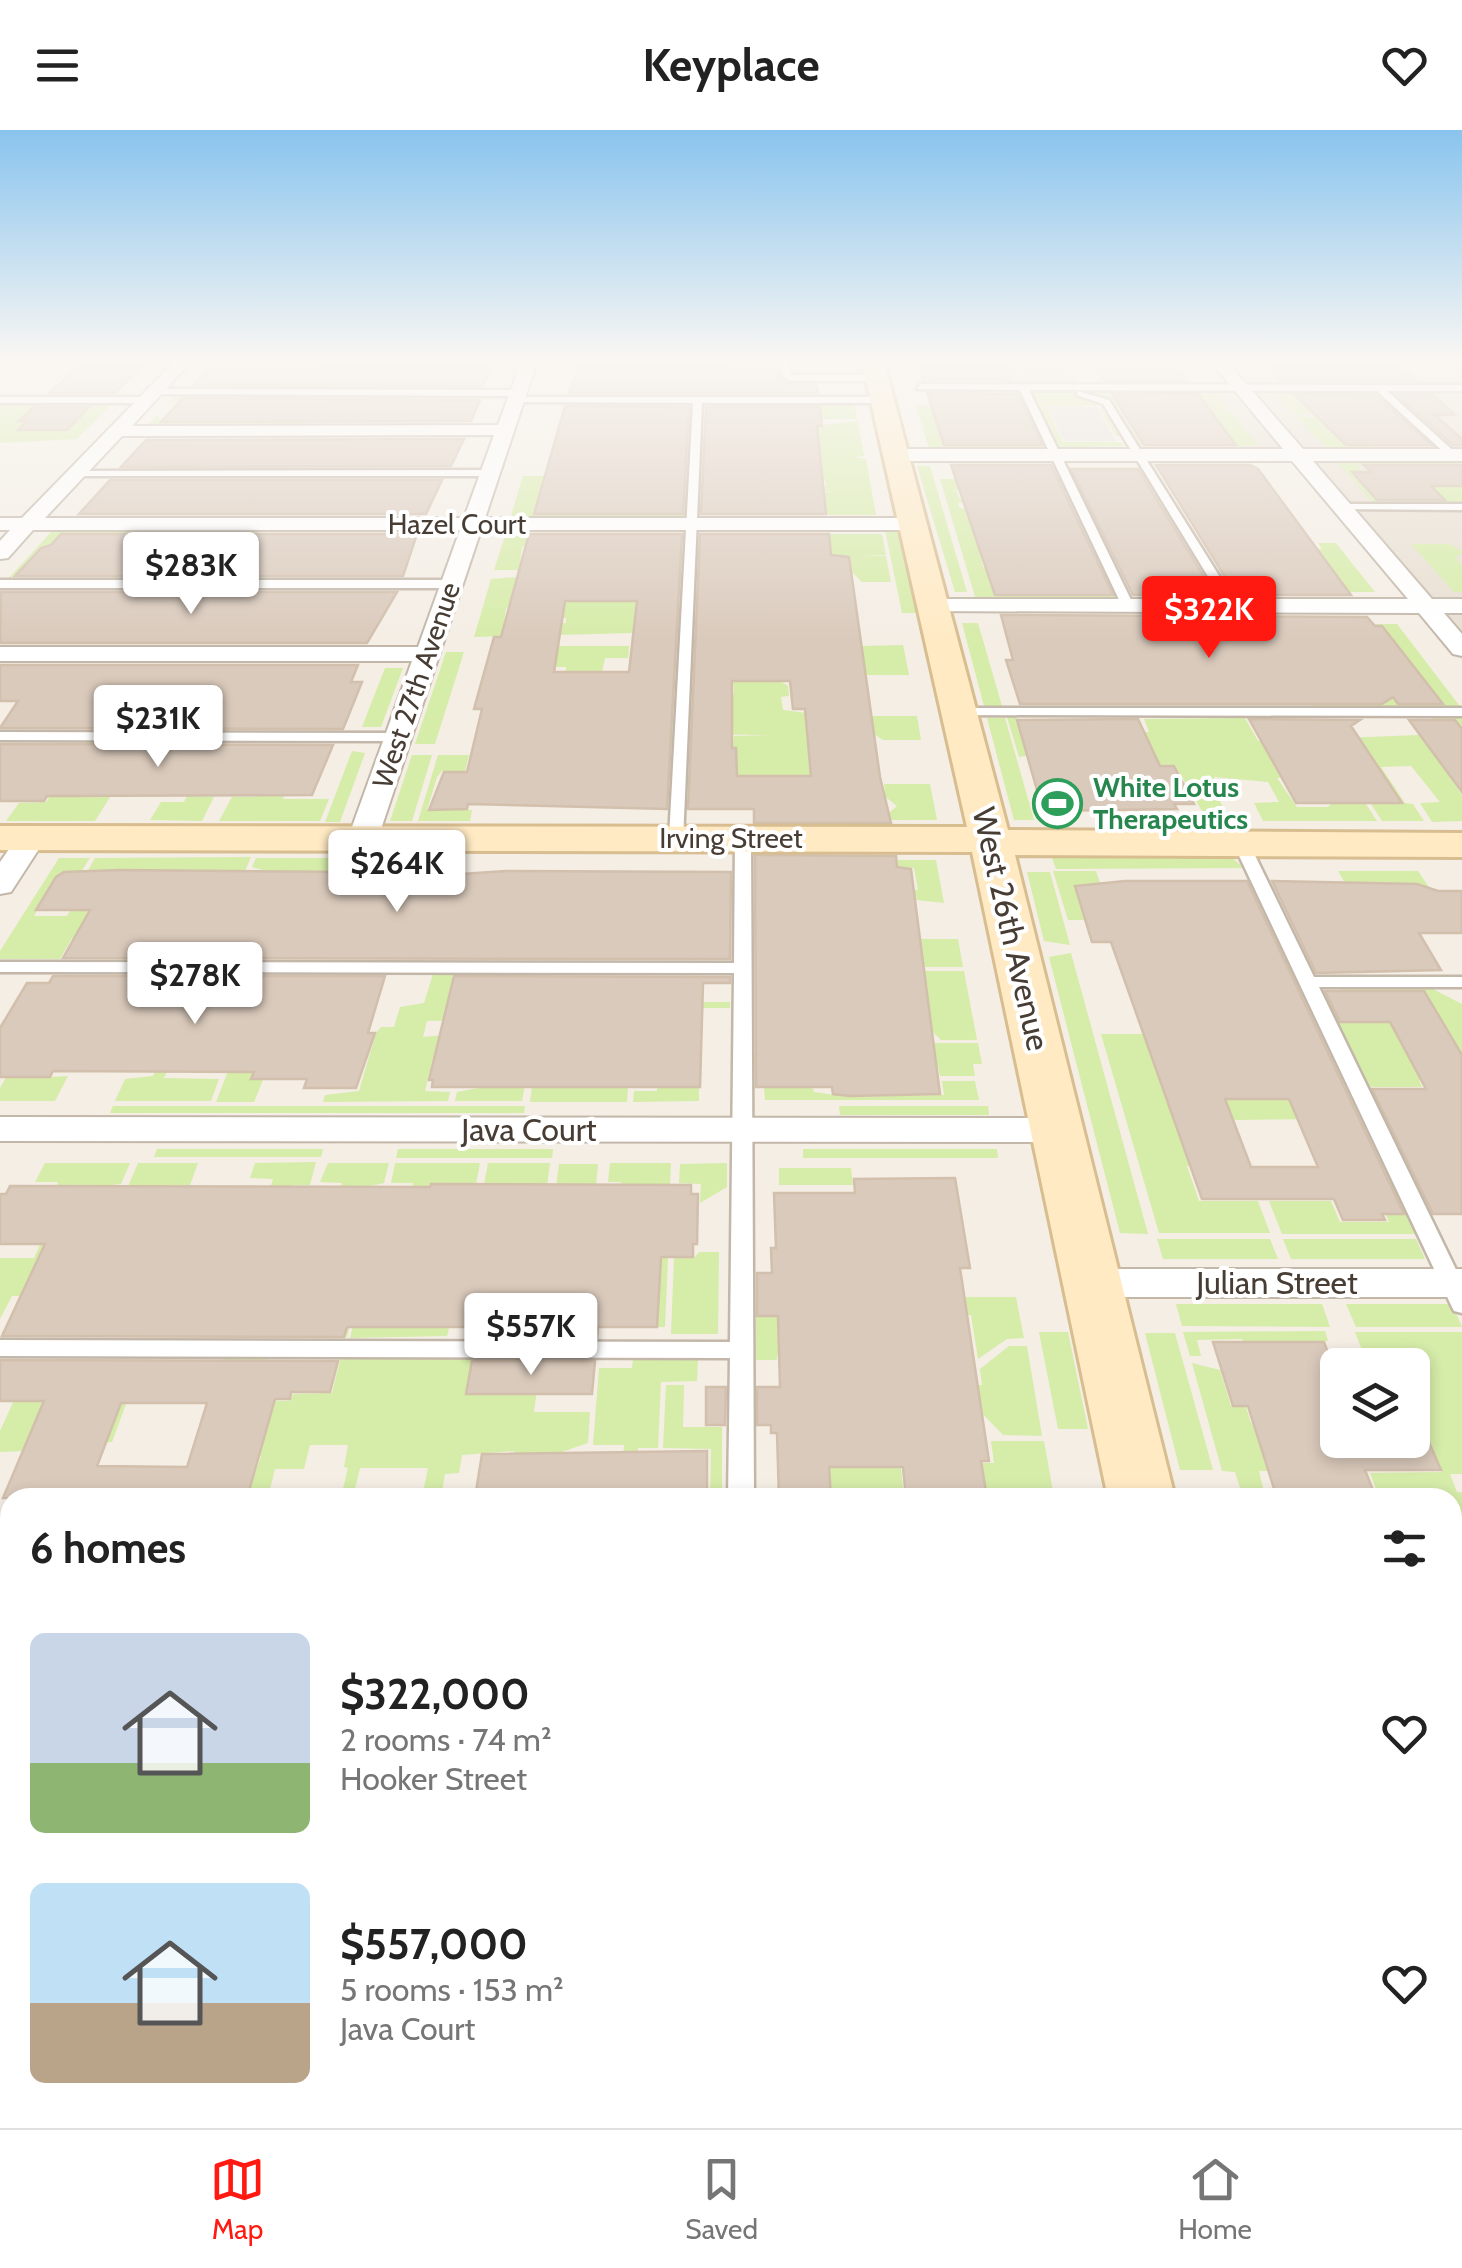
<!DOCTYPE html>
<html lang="en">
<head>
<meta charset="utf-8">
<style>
  :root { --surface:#fff; --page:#f6f6f6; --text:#222; --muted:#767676; --line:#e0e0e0; --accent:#ff1911 }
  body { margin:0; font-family:Cabin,sans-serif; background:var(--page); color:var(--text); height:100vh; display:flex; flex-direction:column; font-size:38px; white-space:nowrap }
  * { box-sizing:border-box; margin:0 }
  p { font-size:32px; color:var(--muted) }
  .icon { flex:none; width:55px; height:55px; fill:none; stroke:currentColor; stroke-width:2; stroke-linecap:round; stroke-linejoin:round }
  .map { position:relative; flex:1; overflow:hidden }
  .details { position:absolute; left:0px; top:1358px; width:1462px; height:642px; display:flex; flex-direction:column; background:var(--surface); border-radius:30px 30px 0 0; box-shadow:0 5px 15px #0003 }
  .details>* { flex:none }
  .fabs { position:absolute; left:1320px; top:1218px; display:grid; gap:20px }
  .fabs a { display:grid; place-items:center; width:110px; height:110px; border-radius:15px; background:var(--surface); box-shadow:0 5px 15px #0003; font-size:50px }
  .price { position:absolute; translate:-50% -85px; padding:0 22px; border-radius:10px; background:#fff; color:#222; font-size:32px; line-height:65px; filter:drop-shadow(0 2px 5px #0008) }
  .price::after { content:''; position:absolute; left:50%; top:60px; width:30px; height:22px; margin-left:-15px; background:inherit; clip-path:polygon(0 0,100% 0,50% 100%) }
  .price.active { background:var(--accent); color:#fff }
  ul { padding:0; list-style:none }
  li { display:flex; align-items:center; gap:30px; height:250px; padding:0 30px }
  li span { display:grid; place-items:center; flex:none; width:280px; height:200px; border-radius:15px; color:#555 }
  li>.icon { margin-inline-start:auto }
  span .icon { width:120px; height:120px; fill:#fffc; stroke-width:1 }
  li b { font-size:42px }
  h2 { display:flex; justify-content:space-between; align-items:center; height:120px; padding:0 30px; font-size:42px }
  header { display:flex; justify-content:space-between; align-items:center; height:130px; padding:0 30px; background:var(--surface); font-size:45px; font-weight:700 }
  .dock { display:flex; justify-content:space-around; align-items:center; height:140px; border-top:2px solid var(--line); background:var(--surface); font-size:28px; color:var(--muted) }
  .dock a { display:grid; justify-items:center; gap:5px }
  .dock .active { color:var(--accent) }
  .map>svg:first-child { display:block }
  .residential { fill:#e8dfd2 }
  .green { fill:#d6eca9; fill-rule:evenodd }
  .parking { fill:#e4e1dd }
  .building { fill:#dacabc; stroke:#d2bfac; stroke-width:2.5; fill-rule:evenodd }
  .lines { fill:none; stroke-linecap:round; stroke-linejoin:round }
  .lane-casing { stroke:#c3b7a9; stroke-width:5 }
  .street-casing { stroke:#c3b7a9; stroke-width:4 }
  .secondary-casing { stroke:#d8bd90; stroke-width:6 }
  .lane { fill:#fff; fill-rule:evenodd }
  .street { fill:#fff; fill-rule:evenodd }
  .secondary { fill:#ffeac4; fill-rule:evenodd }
  .labels { text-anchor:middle; stroke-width:8; stroke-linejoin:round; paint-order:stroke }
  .far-street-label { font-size:28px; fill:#473d34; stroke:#fff }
  .far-leisure-label { font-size:28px; font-weight:bold; fill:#27864d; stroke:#fff; text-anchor:start }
  .street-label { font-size:32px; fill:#473d34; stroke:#fff }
</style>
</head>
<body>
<header><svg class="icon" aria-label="menu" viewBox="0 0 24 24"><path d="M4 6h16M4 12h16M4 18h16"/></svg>Keyplace<svg class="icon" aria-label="heart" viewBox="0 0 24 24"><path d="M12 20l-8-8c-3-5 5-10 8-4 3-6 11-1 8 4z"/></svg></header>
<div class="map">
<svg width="1462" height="1998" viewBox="0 0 1462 1998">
  <rect width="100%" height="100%" fill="#f4eee5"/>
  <!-- residential -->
  <path class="residential" d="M1218 232H1462V529L1294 328H1143L1100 257 1239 256Z"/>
  <!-- green -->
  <path class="green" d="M230 232H316L312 237 267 256 316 238 320 232H419L417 236 365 235 341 261H262L265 256 229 259 238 255 233 254 249 234Z
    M1030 259C1080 258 1095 263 1120 306H1116L1098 276H1046L1063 312H1119L1126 316H1078L1127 317C1111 328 1077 324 1060 317Z
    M1074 259H1103L1107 264 1142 263 1146 268H1203L1201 264H1217L1228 279H1221L1222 282H1232L1258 316H1141L1133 301H1171L1216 286 1209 277 1120 283 1109 266 1110 271Z
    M1271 259H1315L1335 267 1295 269 1303 275 1391 274 1406 288H1352L1380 321H1329L1297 287 1349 288 1316 282 1294 284Z
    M176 264H301L305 265 292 284 307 291 305 295H148L158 284V289H234L246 272H172L165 276Z
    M10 271H46L41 278 111 275 77 309 0 313V275Z
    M712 271 854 272 857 289H821V280H775L805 297 858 291 864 326 855 327 866 329 876 385H705L717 316H703V305H730L712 282ZM819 319 822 338 817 349H825L826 356 819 360 832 362H825V366H820L765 320Z
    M916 275 1029 283 1031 287 1009 294H1033L1035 297 937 299 939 304 1039 313 1048 320 930 322Z
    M1336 331H1457L1461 335 1417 336 1462 355V373H1394L1387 365 1390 335H1356L1361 342 1350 343 1379 373H1373Z
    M917 336H930L967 462H955Z
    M523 346H547L539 364 632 382H685L686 388 510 389Z
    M940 349H1061L1067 361 956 360 959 368 967 372 958 373 959 377 972 383 987 425 981 426 983 437 990 438 994 449 990 453 1117 464 1120 470H976Z
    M53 400H266L219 412 222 403 216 412 123 441 115 451H109L116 442 107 411 112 403 47 415 40 417 22 437 58 438 55 441H19L5 452Z
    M885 400 899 402 917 483H902Z
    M702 404H882L886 425 862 426H886L891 452H862L853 443H804Z
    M598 405 596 415H569L566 430H606L604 450H619L620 444 685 445 684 456 629 451 623 460 629 464H605V472H681L680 492H634L633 503 474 507 491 449 558 444V438L532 436 555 433 559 416 530 412 522 417 520 433H529L527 440H494L505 406ZM512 475H547L545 488H566V493L538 495 536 499H503L506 479Z
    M1318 413H1336L1375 462H1234L1208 419 1285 420 1321 437H1331L1313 420 1322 419Z
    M1411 414H1450L1462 421V425L1455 426 1462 436V462H1454Z
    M962 493H978L1002 576H984Z
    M1259 494H1397L1462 579H1313Z
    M903 515 909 545H846L728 528H694L863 522V516Z
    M556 516H629L628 528H605L602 542H566V537H555Z
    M446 522H464L435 614H415Z
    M779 537 780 551 788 556 789 566 781 567 783 580 831 586H917L921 610H883L874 604 807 605 809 621H815L821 664 719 647H689V635H728L737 631 736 617H692L733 616 734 606 772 605 691 604 692 577H723L706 565 734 564V554H722V544Z
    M385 538H403L381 597H362Z
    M1007 587H1016L1020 600 1149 602 1144 589 1245 588 1258 611 1274 610 1330 630 1357 673 1366 674 1377 691H1263L1254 673 1279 672 1268 652 1214 647 1215 652 1210 654 1232 692H1178V683H1203L1175 635C1125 634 1063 618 1019 627ZM1277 648H1302L1322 655 1332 673 1328 677H1297Z
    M1432 587H1462V628L1457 648 1451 649 1462 665V691L1432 692 1420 673 1440 672 1411 636 1381 637 1405 673 1413 674 1424 691H1382L1371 674 1391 673 1342 608 1444 604Z
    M987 588H1005L1034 690H1014Z
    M87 611H99L56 666 110 667 95 691H6L19 673 46 672Z
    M352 621 365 623 340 692H325Z
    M412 625H432L412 691H390Z
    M438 625H469L465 641H442L437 647 427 680H472L470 691H418Z
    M264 646 274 665H284L283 669H329L320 691H219L232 667H254Z
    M884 654H930L937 690H810L889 683 897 676 887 668 878 667 877 661H885Z
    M187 666 214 667 202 691 150 690 161 672H184Z
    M251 727 245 741H228L225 746H204L205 740 151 745 154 739H118L115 745 129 808 118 829H88L98 808H72L60 829H0V821L59 728H90L81 742H63L56 746 34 786H67L70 781 83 780 87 742 95 728Z
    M1231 727 1244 738 1056 739 1052 728Z
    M256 728H351L347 741 335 748 323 780 342 781 341 787H359L352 808H306L307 803H250L260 779 253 778 267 746 265 741 252 737ZM281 741H323L312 781H306L301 795H262Z
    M831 730H936L944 773 908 769 907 760H918L914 738 840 736Z
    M1053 741H1096L1100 753 1074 756 1084 790H1068Z
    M1338 741H1418L1429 757 1380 754 1358 775Z
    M1027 742H1050L1070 815 1044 811Z
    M918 809H958L963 837H923Z
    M1071 823 1148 1104 1120 1103 1049 827Z
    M923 841H964L977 910H941L927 896 933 913H978L982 934H973L975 946H940L938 937 754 932V923L816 922 755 921V917H809Z
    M493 843H534L530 868 586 869 589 846H612L610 865 672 872H730V878H679L680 958H699V971L633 972 634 961H657V951L611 957 628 958 627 972H530L532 956 525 955 522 971H455L457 962 478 958 492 890 427 891 423 907 444 905 438 909 425 961 450 962 448 971 323 972 325 965 359 961 376 903 381 897H394L400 877 424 873 433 844H453L448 867H488Z
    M1351 855 1427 856 1462 874V950H1419L1422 957H1369L1325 867Z
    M1101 904H1145L1265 948 1274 970H1310L1319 989 1234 990 1219 951 1161 952 1174 991H1233L1200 1035 1187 1036 1199 1071H1258L1270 1103H1159Z
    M162 928H173L164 948 219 949 211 971H115L125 949 153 946Z
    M228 941 253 942 251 950H263L254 972H216Z
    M9 942 30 948 68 946 55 971H0V958Z
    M942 951H975L979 970H765L764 958H813L814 962 849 967 944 965Z
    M113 976H525L524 983H110Z
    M839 976H988L989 985H840Z
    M157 1019H323L321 1027H154Z
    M398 1019H553L552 1028H396Z
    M803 1019H997L998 1028H803Z
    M316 1032 310 1055H294L249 1123 273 1049 250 1048 255 1033Z
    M45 1033H130L121 1054 55 1061 58 1052H35Z
    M138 1033H198L190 1055H152L105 1110Z
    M328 1033H389L384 1053 365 1057 362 1064 370 1117 347 1207H297L342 1053 320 1052Z
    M395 1033H480L476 1054H429L414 1127 391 1197 449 1198 447 1206 350 1208 372 1117 411 1065 413 1053H391Z
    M488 1033H550L547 1056H508L506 1063H500L491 1115 496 1116 494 1128 547 1129 559 1034H598L596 1055H578L577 1063 572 1064 566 1114 575 1115V1125H594L591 1159H558L553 1198H508L512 1163H480L474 1197 459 1196 464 1166 440 1165 447 1128 470 1127Z
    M610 1033H671L670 1054H651L645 1128H668L665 1197H657L659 1167H612L628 1059 620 1052H608Z
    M727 1033V1057L700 1073 701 1054 679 1053 680 1034Z
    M779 1038H851L853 1055H779Z
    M1371 1051H1392L1418 1104H1282L1269 1071H1331L1340 1092H1389Z
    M1157 1109H1270L1278 1129H1163Z
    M1283 1109H1416L1425 1129H1291Z
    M86 1114 43 1166H12L0 1189V1128H34L40 1115Z
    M699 1122H719L718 1204H671L674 1128H694Z
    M916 1167H1016L1024 1208 1007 1209 978 1229 971 1185H850L853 1225H777V1230H756V1187H814Z
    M1176 1174H1322L1330 1197 1182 1196Z
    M1346 1174H1452L1462 1197H1356Z
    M1325 1201 1328 1211H1292L1295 1220H1246L1242 1209 1197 1210 1201 1226H1190L1183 1202Z
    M1039 1202H1068L1088 1299H1058Z
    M1355 1202H1462V1344H1450L1457 1362H1462V1403H1453L1452 1368 1379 1367 1370 1343 1442 1342 1427 1306H1413L1412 1235H1368Z
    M1145 1203H1175L1213 1340H1180Z
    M1009 1216H1027L1042 1306 1003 1305 974 1275 854 1255H982L980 1239Z
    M341 1226H498L497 1236 540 1237 534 1282H590L588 1313 544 1328 508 1367 514 1321 462 1325 459 1343 445 1344 441 1368 422 1367 428 1338H360L353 1367H341L348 1338 344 1337 348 1315H310L304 1339H275L268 1367H247L261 1326 191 1327 222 1229H266L245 1271H290L293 1264 332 1263Z
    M633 1229H698L697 1251 661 1252 658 1318H638L635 1367H620L624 1315H593L599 1238H632Z
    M1192 1233 1220 1240 1231 1276 1246 1277 1251 1293H1300L1317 1341H1259L1263 1358H1249L1250 1367H1243L1235 1342 1222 1341Z
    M666 1255H684L683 1297H722V1367H710L711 1319 663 1318Z
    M129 1266 112 1312C74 1312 38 1322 0 1322V1301L15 1268Z
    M825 1308 864 1331 865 1338H901L904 1367H832L831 1359H783Z
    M991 1311H1044L1054 1367 907 1364 976 1333H994Z
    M0 1972H10V1990H201L199 1998H0Z"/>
  <!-- parking -->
  <path class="parking" d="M991 232H1065L1079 257 1002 256Z
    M1047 277H1097L1116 311H1064Z
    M1452 1728H1462V1998H1425L1423 1990H1452Z"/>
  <!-- building -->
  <path class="building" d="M1092 232H1173L1188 251H1104Z
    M493 234 483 256 194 255 209 239Z
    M579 234H727V239H777L780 249 791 255H816L818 263H569Z
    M918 234H941L946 240 956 234 1003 236 1011 250H923Z
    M1266 234 1398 235 1417 251H1281Z
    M81 235H143L115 263H49Z
    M927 263 1018 264 1042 315H944Z
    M1112 264H1198L1236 315H1144Z
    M1294 264 1376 265 1431 315H1346Z
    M1397 265H1433L1455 285H1435L1462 309V315H1453Z
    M183 268 480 270 471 291 161 292Z
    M565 276 689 277 683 384H534Z
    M34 277H89L67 300H18L27 291H19Z
    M706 277H820L822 296H817L826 384H701Z
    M464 309 451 336 121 337 146 310Z
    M951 335H1051L1113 465H995Z
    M1156 335H1250L1258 339 1351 465H1236Z
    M1364 335H1462V356H1431L1445 370H1377L1352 342H1371Z
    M1071 339H1138L1215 465H1133Z
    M110 350H442L426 384H79Z
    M61 404H417L403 446H15L41 418 51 415Z
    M529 404H682L667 679 468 674 467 679 429 680 444 642H467L482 579H474L494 507H501ZM565 471H637L629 542H554Z
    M700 404H829L831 425 849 427 880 647 891 693H754V679H688ZM732 551H790L793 579H805L811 646H737L736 618H732Z
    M397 462 367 513H0L1 462Z
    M1001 485 1367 487 1375 496H1382L1443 574H1398L1393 567 1382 574H1020L1006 530H1013Z
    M0 535H358L351 552H362L343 599 0 598 18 571H0Z
    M1138 589 1160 636H1174L1194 674H1174L1177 679 1043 681 1017 590Z
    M1249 589 1360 590 1351 596 1402 673H1296Z
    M1409 590H1455L1462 599V662Z
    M0 614 333 615 312 665 47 666 44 671H0Z
    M755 725 896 726 897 737 911 739 940 964 850 966 833 964 832 957H756Z
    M120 740 357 742 417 747 506 741 731 742 730 829 63 828 90 780H36L56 747 64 742Z
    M1125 751H1247L1404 1084H1382L1385 1090H1343L1334 1069H1202L1111 812H1092L1075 756ZM1225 969H1289L1318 1037H1251Z
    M1272 751 1417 754 1438 761H1462V803H1419L1441 840 1316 843Z
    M53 846H385L368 903H375L356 958H304L307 949H251L254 942 53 941 50 947H0V898L27 853H49Z
    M454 846 730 847V853H703L700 957H432L433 950H429Z
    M1325 861H1424L1462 925V1084H1433L1372 959H1426L1390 892H1340Z
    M955 1048 970 1138H960L989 1331H981L987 1368H906L903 1337H829L831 1368H779L777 1303H771V1295H757V1257H780L778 1186H757V1143H772L771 1118H776L774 1063H855L854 1049Z
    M431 1054 691 1055V1064H698L697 1114H693V1127H661L657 1197H598L597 1208H475L477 1197H347L344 1207 2 1206 45 1114H0V1064H6L10 1056 430 1057Z
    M1213 1212H1324L1328 1223H1338V1310H1428L1441 1340H1365L1376 1368H1277L1248 1276H1233Z
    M0 1230 338 1231 330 1262H291L290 1269H275L247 1368H3L44 1271H0ZM121 1273H207L187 1337 97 1336Z
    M472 1231H595L592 1264H466Z
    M706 1257H726L725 1295H706Z
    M707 1321V1368H475L482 1324Z"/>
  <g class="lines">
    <defs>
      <path id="lane" d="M780 232H788L792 245H877L881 248 877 251H791L782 246Z
        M944 232H952V234L945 236Z
        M920 254 1462 255V261H1387L1458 325 1449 327 1377 261 1029 260 1134 476 1128 480 1122 476 1020 260 917 259Z
        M154 259 518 260 523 263 518 266 151 264Z
        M1077 261 1109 270 1238 476 1236 479 1226 476 1103 274 1077 265Z
        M0 267H146L151 270 146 273H0Z
        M515 267H882L887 270 882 273H702L683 711H671L669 708 693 273 512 272Z
        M75 341 490 340 495 343 490 346H71Z
        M1342 374H1462V380L1338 379V375Z
        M0 450H451L457 454 451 458H0Z
        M959 578H1462V586L954 585V579Z
        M0 602 398 603 405 607 398 611 0 610Z
        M743 703 751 708 754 1368H728L730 1228 0 1226V1210L730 1212 734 843 0 842V832L734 833 735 708Z
        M1242 710 1250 715 1314 847H1462V857H1319L1462 1152V1183L1454 1181 1451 1175 1234 715Z
        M0 1930H10V1964H0Z
        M719 1990H753V1998H719Z"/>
      <path id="street" d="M174 232H191L132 296 498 295 521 232H537L485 388H913L923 394 913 400H481L378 708 373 714H353L348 708 412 531H0V517H418L460 400H33L8 428 0 429V411L10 400H0V388H22ZM494 305 464 388H45L122 306Z
        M1211 232H1227L1303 319H1462V331H1313L1432 469H1462V483H1444L1462 504V526L1453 524 1419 483 925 481 922 476 925 471 933 469H1408L1292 331H896L887 325 896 319H1283Z
        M31 699 41 702 46 708 11 762 0 764V732L21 702Z
        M0 987 1058 988 1071 992 1077 1000 1071 1008 1058 1012 0 1011Z
        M1093 1139H1462V1167H1093L1078 1163 1072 1153 1078 1143Z
        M0 1490H10V1534H0Z"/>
      <path id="secondary" d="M862 232H884L1008 700 1462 703V727L1015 725 1175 1368H1108L972 722 0 720V696L967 697Z
        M1242 1990H1334L1336 1998H1244Z"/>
    </defs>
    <!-- lane casing -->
    <use href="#lane" class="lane-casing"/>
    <!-- street casing -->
    <use href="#street" class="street-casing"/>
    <!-- secondary casing -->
    <use href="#secondary" class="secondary-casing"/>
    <!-- lane -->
    <use href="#lane" class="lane"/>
    <!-- street -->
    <use href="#street" class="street"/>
    <!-- secondary -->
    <use href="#secondary" class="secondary"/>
  </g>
  <!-- sky -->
  <linearGradient id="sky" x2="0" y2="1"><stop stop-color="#89c4ee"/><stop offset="0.45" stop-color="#faf7f3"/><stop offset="1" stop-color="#faf7f3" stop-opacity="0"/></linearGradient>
  <rect width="1462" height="511" fill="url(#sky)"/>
  <!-- icons -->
  <defs>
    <symbol id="stadium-ring" viewBox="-11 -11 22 22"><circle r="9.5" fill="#fff" stroke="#2e9e5b" stroke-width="1.5"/><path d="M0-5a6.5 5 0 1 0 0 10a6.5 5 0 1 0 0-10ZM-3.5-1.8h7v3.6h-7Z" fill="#2e9e5b"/></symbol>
  </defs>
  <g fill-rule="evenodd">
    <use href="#stadium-ring" x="1030" y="646" width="55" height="55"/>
  </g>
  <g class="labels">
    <!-- far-street labels -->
    <g class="far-street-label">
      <text x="457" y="404">Hazel Court</text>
      <text transform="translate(416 555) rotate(-71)" y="10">West 27th Avenue</text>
      <text x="731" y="718">Irving Street</text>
    </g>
    <!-- far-leisure labels -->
    <g class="far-leisure-label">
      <text x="1093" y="667">White Lotus<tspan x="1093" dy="32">Therapeutics</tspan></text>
    </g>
    <!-- street labels -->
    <g class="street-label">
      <text transform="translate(1011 799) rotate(77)" y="11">West 26th Avenue</text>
      <text x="529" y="1011">Java Court</text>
      <text x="1277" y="1164">Julian Street</text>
    </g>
  </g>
</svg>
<div class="fabs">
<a><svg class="icon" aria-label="layers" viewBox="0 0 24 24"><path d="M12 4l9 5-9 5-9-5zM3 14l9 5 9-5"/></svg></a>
</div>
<b class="price" style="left:191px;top:487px">$283K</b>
<b class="price active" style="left:1209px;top:531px">$322K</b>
<b class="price" style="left:158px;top:640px">$231K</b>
<b class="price" style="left:397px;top:785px">$264K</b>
<b class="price" style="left:195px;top:897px">$278K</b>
<b class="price" style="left:531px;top:1248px">$557K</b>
<section class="details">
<h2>6 homes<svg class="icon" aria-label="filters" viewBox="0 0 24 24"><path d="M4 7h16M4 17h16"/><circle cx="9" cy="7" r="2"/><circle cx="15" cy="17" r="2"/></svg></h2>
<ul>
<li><span style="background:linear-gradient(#c9d6e8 65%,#8fb573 0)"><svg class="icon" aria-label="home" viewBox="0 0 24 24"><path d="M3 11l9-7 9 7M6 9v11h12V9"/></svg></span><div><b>$322,000</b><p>2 rooms · 74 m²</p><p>Hooker Street</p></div><svg class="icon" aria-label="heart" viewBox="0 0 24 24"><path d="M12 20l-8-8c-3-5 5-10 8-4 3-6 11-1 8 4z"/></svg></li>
<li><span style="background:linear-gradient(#bfe0f5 60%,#b9a48a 0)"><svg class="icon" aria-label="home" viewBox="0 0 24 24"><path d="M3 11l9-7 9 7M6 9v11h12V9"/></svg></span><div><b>$557,000</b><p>5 rooms · 153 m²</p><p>Java Court</p></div><svg class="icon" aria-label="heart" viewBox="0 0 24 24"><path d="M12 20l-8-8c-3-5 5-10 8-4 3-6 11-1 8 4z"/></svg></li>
</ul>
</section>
</div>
<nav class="dock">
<a class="active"><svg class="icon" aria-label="map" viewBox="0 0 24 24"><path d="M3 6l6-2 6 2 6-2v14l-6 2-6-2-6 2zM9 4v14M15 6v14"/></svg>Map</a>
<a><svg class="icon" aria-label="saved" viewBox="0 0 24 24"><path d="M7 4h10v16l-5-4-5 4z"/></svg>Saved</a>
<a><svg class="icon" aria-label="home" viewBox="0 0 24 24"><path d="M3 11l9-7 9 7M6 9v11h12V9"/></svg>Home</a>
</nav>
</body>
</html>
